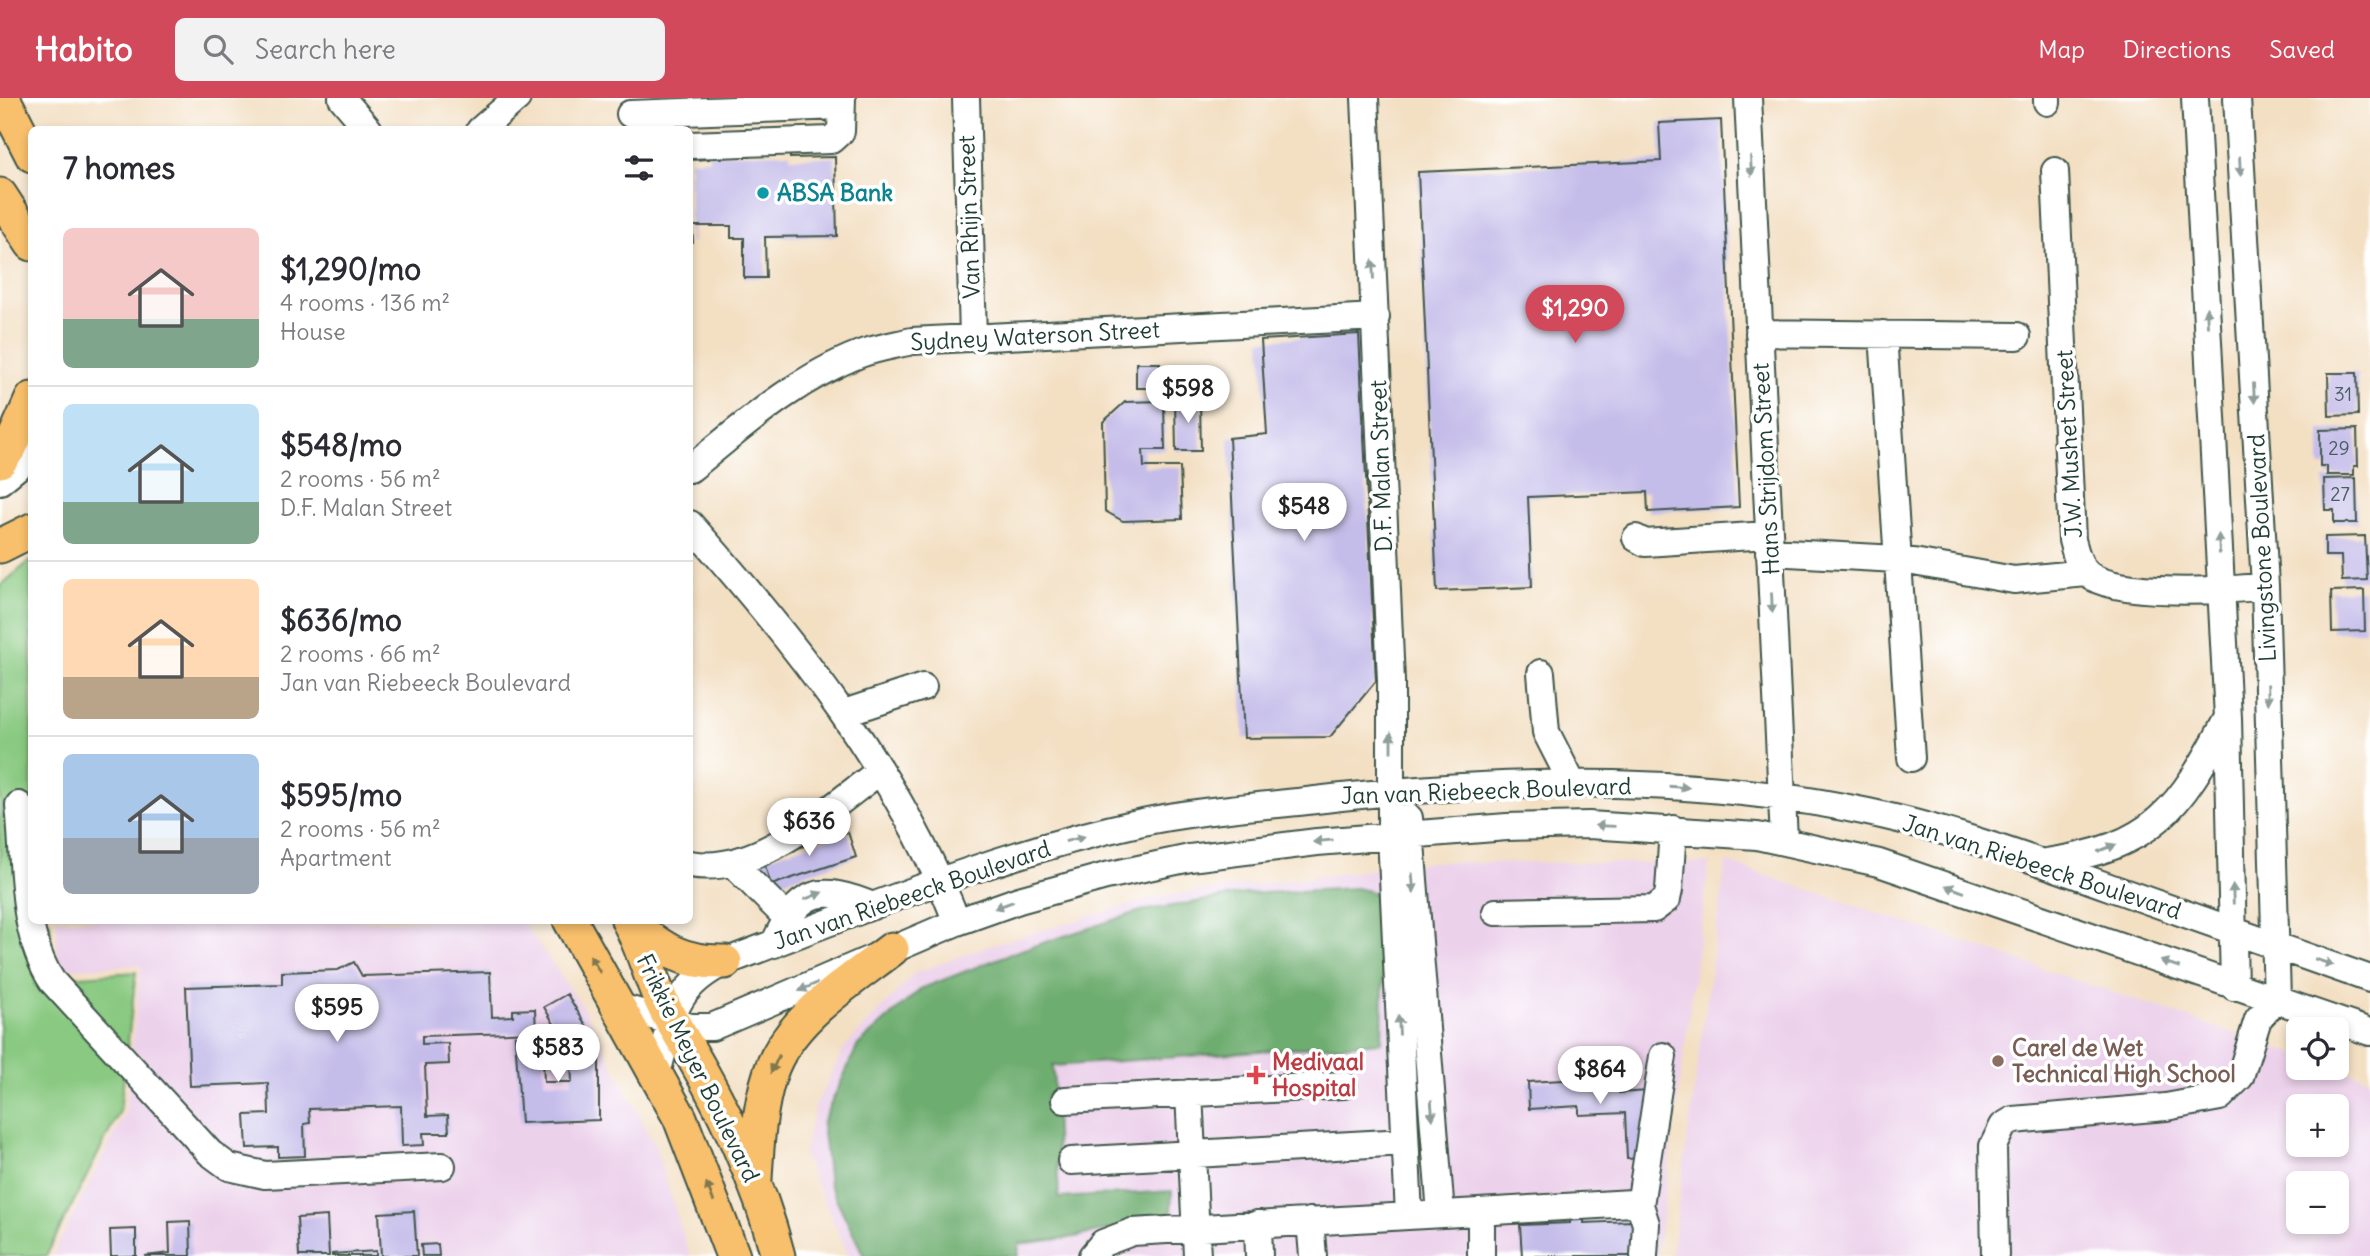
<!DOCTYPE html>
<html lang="en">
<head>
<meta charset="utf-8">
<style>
  :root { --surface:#fff; --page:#f2f2f3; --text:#2b2b33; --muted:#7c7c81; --line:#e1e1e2; --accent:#d1495b }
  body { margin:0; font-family:Delius,sans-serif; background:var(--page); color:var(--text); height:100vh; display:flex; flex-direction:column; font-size:26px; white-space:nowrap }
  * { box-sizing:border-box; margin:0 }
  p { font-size:23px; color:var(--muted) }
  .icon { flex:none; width:38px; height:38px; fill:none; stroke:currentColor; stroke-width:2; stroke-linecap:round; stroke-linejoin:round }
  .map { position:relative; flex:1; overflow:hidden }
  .sheet { position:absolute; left:28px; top:28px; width:665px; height:798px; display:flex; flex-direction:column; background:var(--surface); border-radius:10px; box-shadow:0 4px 10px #0003 }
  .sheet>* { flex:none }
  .controls { position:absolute; left:2286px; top:919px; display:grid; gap:14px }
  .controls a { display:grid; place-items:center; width:63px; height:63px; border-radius:10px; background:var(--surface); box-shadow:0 4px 10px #0003; font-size:35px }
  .price { position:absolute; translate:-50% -60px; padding:0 16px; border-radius:24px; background:#fff; color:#222; font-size:23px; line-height:46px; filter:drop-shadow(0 2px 4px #0008) }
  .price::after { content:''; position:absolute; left:50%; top:42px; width:21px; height:16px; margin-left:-10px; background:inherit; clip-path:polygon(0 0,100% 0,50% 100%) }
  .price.selected { background:var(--accent); color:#fff }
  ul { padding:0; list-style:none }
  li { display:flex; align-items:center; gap:21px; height:175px; padding:0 35px }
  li+li { border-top:2px solid var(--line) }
  li span { display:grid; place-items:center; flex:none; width:196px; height:140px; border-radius:10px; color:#555 }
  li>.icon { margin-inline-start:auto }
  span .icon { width:84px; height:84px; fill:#fffc; stroke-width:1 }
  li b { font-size:30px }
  h2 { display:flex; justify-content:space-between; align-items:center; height:84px; padding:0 35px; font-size:30px }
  header { display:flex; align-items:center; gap:42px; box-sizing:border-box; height:98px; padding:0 35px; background:var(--accent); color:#fff }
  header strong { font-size:33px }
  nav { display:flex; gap:38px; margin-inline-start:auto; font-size:24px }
  .search { width:490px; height:63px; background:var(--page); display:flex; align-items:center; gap:18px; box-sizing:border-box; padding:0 24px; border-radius:10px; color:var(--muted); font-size:26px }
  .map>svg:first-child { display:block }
  .built { fill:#ecd1eb; fill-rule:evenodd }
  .green { fill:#89c981; stroke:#54835a; stroke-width:2 }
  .forest { fill:#6ead6f; stroke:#467552; stroke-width:2 }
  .building { fill:#c4bce9 }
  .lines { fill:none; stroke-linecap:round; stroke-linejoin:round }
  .minor-casing { stroke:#3f5549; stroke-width:30 }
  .major-casing { stroke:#3f5549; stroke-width:37 }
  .minor { stroke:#fff; stroke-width:26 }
  .major { stroke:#f8bf6c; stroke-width:33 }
  .oneway { fill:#8f9e9a }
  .oneway2 { fill:#81784d }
  .culture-dot { fill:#0f9aa8; stroke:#fff; stroke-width:2.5 }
  .education-dot { fill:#8d6e63; stroke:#fff; stroke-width:2.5 }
  .health-dot { fill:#e0444e; stroke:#fff; stroke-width:2.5 }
  .labels { text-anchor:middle; stroke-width:7; stroke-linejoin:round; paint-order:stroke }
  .number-label { font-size:19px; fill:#485d61 }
  .culture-label { font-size:23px; font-weight:bold; fill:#0d838f; stroke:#fff; text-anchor:start }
  .street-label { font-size:23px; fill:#1f3d34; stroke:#fff }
  .education-label { font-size:23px; font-weight:bold; fill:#785e54; stroke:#fff; text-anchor:start }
  .health-label { font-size:23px; font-weight:bold; fill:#be3a42; stroke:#fff; text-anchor:start }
</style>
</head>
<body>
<header>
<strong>Habito</strong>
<div class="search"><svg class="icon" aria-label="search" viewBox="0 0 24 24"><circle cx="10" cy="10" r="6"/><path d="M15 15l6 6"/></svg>Search here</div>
<nav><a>Map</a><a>Directions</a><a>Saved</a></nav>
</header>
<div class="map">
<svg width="2370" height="1158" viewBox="0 0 2370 1158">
  <rect width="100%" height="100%" fill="#fff"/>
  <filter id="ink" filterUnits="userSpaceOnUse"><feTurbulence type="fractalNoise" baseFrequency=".0143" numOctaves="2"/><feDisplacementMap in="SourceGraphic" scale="14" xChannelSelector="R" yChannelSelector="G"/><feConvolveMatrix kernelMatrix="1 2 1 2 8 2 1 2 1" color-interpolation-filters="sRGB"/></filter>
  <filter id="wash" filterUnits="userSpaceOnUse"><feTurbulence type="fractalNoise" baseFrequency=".00686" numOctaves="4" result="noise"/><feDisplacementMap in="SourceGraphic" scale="28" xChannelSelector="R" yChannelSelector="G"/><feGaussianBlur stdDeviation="1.57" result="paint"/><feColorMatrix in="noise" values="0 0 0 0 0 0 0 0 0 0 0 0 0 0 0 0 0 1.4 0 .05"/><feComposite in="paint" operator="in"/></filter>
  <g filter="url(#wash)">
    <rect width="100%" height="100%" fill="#f3dfc2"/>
    <!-- built -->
    <path class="built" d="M1432 764 1709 765 1657 1158H849L803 1057 816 1006 845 949 915 875 991 847 1157 799Z
      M1726 764 2298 957V970H2335L2370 981V1158H1671ZM2298 1008H2336V1046H2298ZM2298 1085H2336V1124H2298Z
      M56 822 522 823 583 909 655 1048 690 1158H52L125 1015 141 867 58 871Z"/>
    <!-- green -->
    <path class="green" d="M31 462 32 822 50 823 52 880 136 874 120 1013 46 1158H0V488Z"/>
    <!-- forest -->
    <path class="forest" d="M1356 790 1385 797 1382 944 1053 968 1059 1100 1172 1093 1171 1118 1075 1139 1019 1146 1018 1158H864L829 1086 822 1025 858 947 922 890 1015 854 1141 813 1244 796Z"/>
    <g id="blocks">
      <!-- building -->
      <path class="building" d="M1721 22 1739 409 1648 414 1647 394 1528 399 1532 489 1437 493 1418 74 1661 63 1659 25Z
        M790 55V60L835 59 837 138 765 139 766 180H744V140H731V128H692L693 144H690V62L709 61V56Z
        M1359 236 1376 583 1330 639 1244 640 1229 340 1267 336 1261 242Z
        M1136 265H1160L1161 290H1136Z
        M2328 275H2357L2358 317 2329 318Z
        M1200 301 1201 353H1176L1175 302Z
        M1164 303 1165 352H1143L1144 369H1180L1182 421 1123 423 1105 413 1103 324 1125 304Z
        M2357 331 2358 368H2354V377H2327V368H2320V332Z
        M2356 380 2357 425H2334V412H2325L2324 381Z
        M2365 438 2367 482 2342 483 2341 458H2325V439Z
        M2364 492 2365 533 2332 534 2331 493Z
        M848 734 856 759 771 787 763 761Z
        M354 864 362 878 490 874 492 919 513 918V912L535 911 536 934 422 938V946L448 945 449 966 425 967 427 1018 448 1017 449 1035H423L424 1047 402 1048 401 1008 309 1011 310 1025 304 1026 305 1058 278 1059V1049L247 1050 245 1017 269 1016 268 985 190 988 186 889 282 886V874L338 872Z
        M567 896 587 929 564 943 544 909Z
        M515 938H542L544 984H572L570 945 599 940V1022L521 1025Z
        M1617 979 1619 995 1648 993 1652 1059 1627 1061 1625 1015 1579 1017V1008L1529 1011 1528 984Z
        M414 1113 417 1158H381L379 1115Z
        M327 1118 329 1158H299L297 1120Z
        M1584 1120V1125L1632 1123 1634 1158H1522L1520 1127 1570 1125V1121Z
        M190 1123 191 1158H145L170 1155 169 1124Z
        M136 1131V1158H111L110 1132Z
        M438 1146 439 1158H422L421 1147Z
        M376 1153V1158H332V1156Z"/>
    </g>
  </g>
  <g filter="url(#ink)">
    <use href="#blocks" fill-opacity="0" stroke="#3f5549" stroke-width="2"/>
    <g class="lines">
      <defs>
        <path id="minor" d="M342 0 369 32
          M966 0 973 238
          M1365 0 1391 583V737L1409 1118
          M1748 0 1784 742
          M2047 0V4
          M2195 0 2228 620 2234 889
          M630 16 841 8
          M480 32 517 0
          M690 47 831 42 841 33 842 0
          M2055 73 2072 442C2075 453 2078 468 2088 476 2114 499 2229 493 2265 488
          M1759 235 2017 238
          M1883 236 1911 660
          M690 371C742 329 795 281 860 256 876 250 895 247 912 243L1376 219
          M0 383 32 357
          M690 426C796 545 898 674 957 824
          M1636 440 1645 445 1768 437
          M1769 454 1897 461 2014 482 2086 475
          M1541 575 1546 634 1572 685
          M844 615 923 589
          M19 707C25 764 20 834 52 883L210 1055 229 1069 265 1077 442 1068
          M1409 720 1441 1116
          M2046 764C2153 749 2179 712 2227 621
          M690 766C757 779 829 710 880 673
          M733 766 786 819
          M1496 814 1654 811 1667 801 1669 792 1673 731
          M774 846C799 791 819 786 873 808
          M620 909 691 929H712L957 824 1019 802 1106 778 1190 760 1317 744 1507 729 1589 727 1757 738 1879 765 2370 934
          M657 975C673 921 670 891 725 864 861 813 996 756 1138 725 1193 713 1251 709 1307 703 1493 681 1684 675 1868 714 1952 732 2032 761 2112 790 2198 820 2284 851 2370 881
          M1189 995 1197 1158
          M1065 1002 1344 987
          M1071 1063 1405 1044
          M1640 1107 1663 958
          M1481 1114V1158
          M1310 1123 1313 1158
          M1258 1126 1259 1158
          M1092 1158 1103 1145 1132 1134 1632 1105 1640 1107 1646 1126 1644 1158
          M1995 1158 1993 1048 2003 1028 2013 1022 2166 1009 2220 999 2240 979 2258 921 2277 901 2265 488 2237 0"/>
        <path id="major" d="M3 0 32 57
          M0 97 32 146
          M0 363 11 348 32 301
          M0 448 32 432
          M570 822 680 1020 733 1158
          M628 822C646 855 653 894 673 925 717 996 757 1076 778 1158
          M631 826C664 852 682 865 725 864
          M755 1081C757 1046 759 1010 770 976 788 921 849 884 892 851"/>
      </defs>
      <!-- minor casing -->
      <use href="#minor" class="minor-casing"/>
      <!-- major casing -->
      <use href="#major" class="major-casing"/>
      <!-- minor -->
      <use href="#minor" class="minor"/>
      <!-- major -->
      <use href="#major" class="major"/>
    </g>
    <!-- one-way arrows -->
    <defs><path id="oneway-solid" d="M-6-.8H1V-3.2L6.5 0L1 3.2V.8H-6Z" transform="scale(1.75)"/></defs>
    <g class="oneway">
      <use href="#oneway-solid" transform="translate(1751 68) rotate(87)"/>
      <use href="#oneway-solid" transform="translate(2240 68) rotate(87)"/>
      <use href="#oneway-solid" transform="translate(1373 172) rotate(-93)"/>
      <use href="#oneway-solid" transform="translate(2207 219) rotate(-93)"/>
      <use href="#oneway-solid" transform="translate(2254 295) rotate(87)"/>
      <use href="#oneway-solid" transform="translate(2219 446) rotate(-93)"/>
      <use href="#oneway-solid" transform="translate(1772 505) rotate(87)"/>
      <use href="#oneway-solid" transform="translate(2268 596) rotate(88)"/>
      <use href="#oneway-solid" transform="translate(1391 644) rotate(-90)"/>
      <use href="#oneway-solid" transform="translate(1679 689) rotate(4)"/>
      <use href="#oneway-solid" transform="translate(1605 728) rotate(-178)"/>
      <use href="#oneway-solid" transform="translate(1075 741) rotate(-15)"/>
      <use href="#oneway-solid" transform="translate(1323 743) rotate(174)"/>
      <use href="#oneway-solid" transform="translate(2107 750) rotate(-21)"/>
      <use href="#oneway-solid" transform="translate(1413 785) rotate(85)"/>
      <use href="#oneway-solid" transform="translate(1955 791) rotate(-160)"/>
      <use href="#oneway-solid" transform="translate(2233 796) rotate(-92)"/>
      <use href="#oneway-solid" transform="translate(813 798) rotate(-22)"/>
      <use href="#oneway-solid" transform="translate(1004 807) rotate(160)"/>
      <use href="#oneway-solid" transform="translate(2324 864) rotate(19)"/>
      <use href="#oneway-solid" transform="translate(2170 866) rotate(-161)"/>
      <use href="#oneway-solid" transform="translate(808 889) rotate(156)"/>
      <use href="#oneway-solid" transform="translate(1399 927) rotate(-93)"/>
      <use href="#oneway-solid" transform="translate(1432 1012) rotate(85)"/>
    </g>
    <g class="oneway2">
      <use href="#oneway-solid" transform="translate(595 866) rotate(-120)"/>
      <use href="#oneway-solid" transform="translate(775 966) rotate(115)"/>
      <use href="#oneway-solid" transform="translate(710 1094) rotate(-111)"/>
    </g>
  </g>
  <!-- markers -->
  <circle class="culture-dot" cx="763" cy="95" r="7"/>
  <circle class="education-dot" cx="1998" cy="963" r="7"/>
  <path class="health-dot" d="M1252.5 966.5h7v7h7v7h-7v7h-7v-7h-7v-7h7z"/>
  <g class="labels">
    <!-- number labels -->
    <g class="number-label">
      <text x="2343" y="303">31</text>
      <text x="2339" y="357">29</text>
      <text x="2340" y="403">27</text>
    </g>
    <!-- culture labels -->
    <g class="culture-label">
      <text x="777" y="103">ABSA Bank</text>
    </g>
    <!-- street labels -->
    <g class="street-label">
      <text transform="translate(969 119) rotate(-92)" y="8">Van Rhijn Street</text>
      <text transform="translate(1035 238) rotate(-3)" y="8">Sydney Waterson Street</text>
      <text transform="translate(2069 346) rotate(-93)" y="8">J.W. Mushet Street</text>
      <text transform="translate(1381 368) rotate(-92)" y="8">D.F. Malan Street</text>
      <text transform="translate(1766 371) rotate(-93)" y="8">Hans Strijdom Street</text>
      <text transform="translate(2262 450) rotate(-93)" y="8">Livingstone Boulevard</text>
      <text transform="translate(1486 693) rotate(-2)" y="8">Jan van Riebeeck Boulevard</text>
      <text transform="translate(2042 769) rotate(18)" y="8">Jan van Riebeeck Boulevard</text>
      <text transform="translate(912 797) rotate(-19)" y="8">Jan van Riebeeck Boulevard</text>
      <text transform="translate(698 970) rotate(64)" y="8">Frikkie Meyer Boulevard</text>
    </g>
    <!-- education labels -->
    <g class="education-label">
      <text x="2012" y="958">Carel de Wet<tspan x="2012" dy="26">Technical High School</tspan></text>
    </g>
    <!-- health labels -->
    <g class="health-label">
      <text x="1272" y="972">Medivaal<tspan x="1272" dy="26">Hospital</tspan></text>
    </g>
  </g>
</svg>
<div class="controls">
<a><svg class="icon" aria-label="locate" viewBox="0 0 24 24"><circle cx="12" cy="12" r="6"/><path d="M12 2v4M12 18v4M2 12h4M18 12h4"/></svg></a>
<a>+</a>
<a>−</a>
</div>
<b class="price selected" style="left:1575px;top:247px">$1,290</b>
<b class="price" style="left:1188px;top:327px">$598</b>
<b class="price" style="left:1304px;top:445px">$548</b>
<b class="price" style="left:809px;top:760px">$636</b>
<b class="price" style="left:337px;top:946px">$595</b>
<b class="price" style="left:558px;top:986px">$583</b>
<b class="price" style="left:1600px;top:1008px">$864</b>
<section class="sheet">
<h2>7 homes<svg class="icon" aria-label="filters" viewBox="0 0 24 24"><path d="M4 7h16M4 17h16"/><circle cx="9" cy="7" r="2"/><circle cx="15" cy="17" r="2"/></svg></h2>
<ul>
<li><span style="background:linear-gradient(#f6c9c9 65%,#7fa58c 0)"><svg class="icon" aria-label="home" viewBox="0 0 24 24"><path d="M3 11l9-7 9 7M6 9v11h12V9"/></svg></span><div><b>$1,290/mo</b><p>4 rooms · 136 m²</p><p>House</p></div></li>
<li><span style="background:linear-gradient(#bfe0f5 70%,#7fa58c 0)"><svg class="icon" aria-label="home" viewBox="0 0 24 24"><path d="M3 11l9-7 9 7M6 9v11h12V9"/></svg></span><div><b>$548/mo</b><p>2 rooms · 56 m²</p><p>D.F. Malan Street</p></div></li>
<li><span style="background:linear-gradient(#ffd9b3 70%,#b9a48a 0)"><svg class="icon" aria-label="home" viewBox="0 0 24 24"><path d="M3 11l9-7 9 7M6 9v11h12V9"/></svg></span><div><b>$636/mo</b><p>2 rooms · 66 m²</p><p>Jan van Riebeeck Boulevard</p></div></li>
<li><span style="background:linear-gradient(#a9c7e8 60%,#9aa5b1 0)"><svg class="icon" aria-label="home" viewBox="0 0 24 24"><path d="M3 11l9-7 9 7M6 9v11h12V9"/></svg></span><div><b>$595/mo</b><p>2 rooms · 56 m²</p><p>Apartment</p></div></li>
</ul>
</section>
</div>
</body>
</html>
